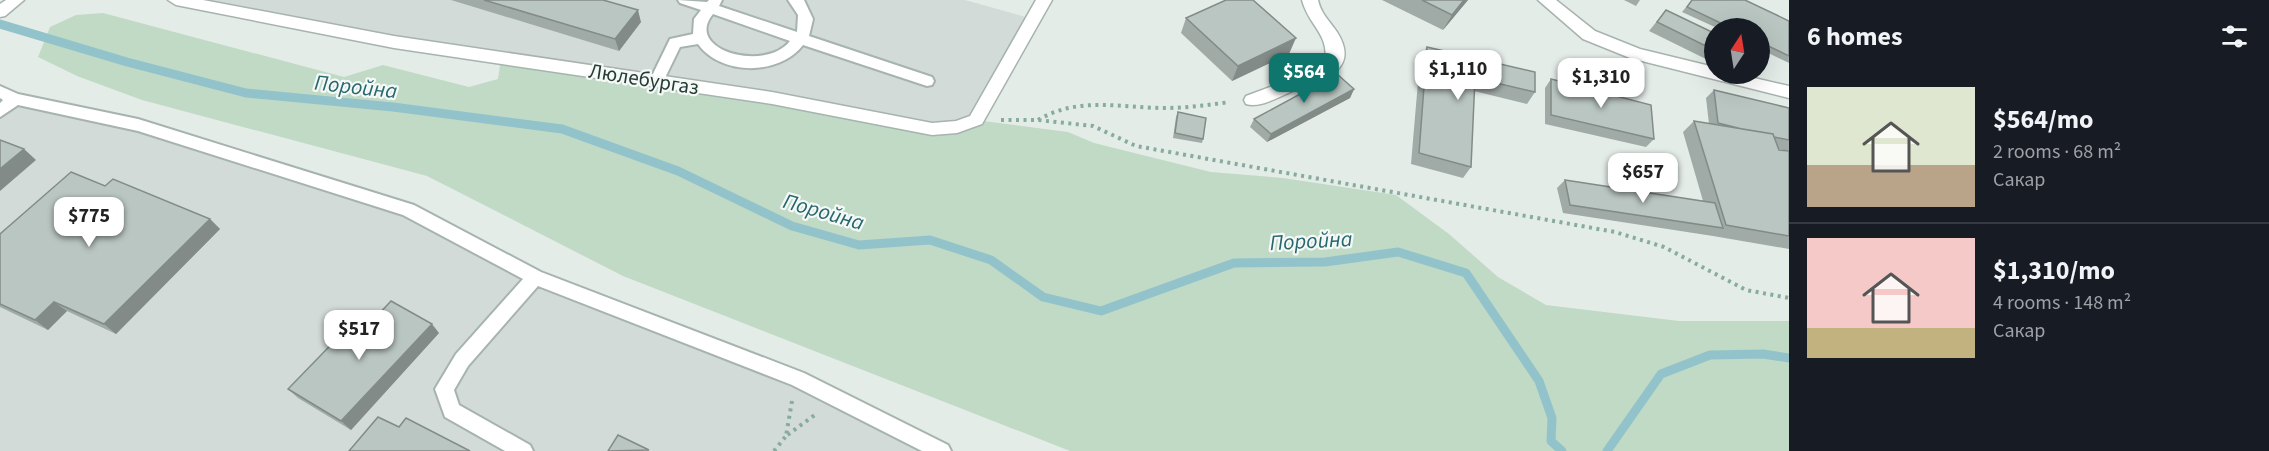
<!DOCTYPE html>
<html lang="en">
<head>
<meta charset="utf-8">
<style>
  :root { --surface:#171b24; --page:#242831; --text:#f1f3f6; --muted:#9ea1a6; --line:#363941; --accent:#0f766e }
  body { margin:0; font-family:"Source Sans 3",sans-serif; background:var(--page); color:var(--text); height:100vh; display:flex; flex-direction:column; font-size:22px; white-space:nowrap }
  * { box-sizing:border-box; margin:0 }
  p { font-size:20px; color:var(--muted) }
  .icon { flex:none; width:33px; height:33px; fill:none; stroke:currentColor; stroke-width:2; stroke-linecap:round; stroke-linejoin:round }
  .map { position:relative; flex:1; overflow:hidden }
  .details { display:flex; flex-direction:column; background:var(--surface); width:480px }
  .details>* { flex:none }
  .needle { width:39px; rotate:12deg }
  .buttons { position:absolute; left:1704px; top:18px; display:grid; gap:12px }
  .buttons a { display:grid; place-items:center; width:66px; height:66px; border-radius:50%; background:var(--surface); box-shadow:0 6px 24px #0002; font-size:30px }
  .price { position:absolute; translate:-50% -51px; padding:0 14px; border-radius:12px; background:#fff; color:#222; font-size:20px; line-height:39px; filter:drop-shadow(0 2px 3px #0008) }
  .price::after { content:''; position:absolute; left:50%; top:36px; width:18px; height:14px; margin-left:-9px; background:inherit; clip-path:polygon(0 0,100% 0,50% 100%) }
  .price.active { background:var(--accent); color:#fff }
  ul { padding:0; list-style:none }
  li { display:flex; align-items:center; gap:18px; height:150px; padding:0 18px }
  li+li { border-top:2px solid var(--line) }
  li span { display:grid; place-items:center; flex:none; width:168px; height:120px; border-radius:0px; color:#555 }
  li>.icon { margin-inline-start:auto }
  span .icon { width:72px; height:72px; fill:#fffc; stroke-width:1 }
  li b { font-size:26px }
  h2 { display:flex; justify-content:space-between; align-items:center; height:72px; padding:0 18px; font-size:26px }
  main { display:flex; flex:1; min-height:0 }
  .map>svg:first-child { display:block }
  .built { fill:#d2dbd7 }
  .green { fill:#c0dac6 }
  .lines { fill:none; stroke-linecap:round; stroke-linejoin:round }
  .stream { stroke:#93c3ca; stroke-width:9 }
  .service-casing { stroke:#a7b3af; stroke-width:4 }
  .minor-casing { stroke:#a7b3af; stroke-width:3 }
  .path { stroke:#88ab9f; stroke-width:4; stroke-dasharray:3 4.5; stroke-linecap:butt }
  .service { fill:#fff; fill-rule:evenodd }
  .minor { fill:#fff; fill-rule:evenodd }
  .wall { fill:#a0aaa6 }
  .shaded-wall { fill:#828b87 }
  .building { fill:#bac6c1; stroke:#828b87; stroke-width:1.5 }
  .labels { text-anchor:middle; stroke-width:4.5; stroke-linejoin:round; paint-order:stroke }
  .street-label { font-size:21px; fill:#263b35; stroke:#f4f9f6 }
  .water-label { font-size:22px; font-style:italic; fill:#276770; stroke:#f4f9f6 }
</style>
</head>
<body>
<main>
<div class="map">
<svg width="1789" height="451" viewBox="0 0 1789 451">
  <rect width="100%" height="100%" fill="#e4ece8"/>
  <!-- built -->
  <path class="built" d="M176 0H965L1033 19 976 120 932 129Z
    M0 92 138 125 408 210 535 277 774 370 941 451H0Z"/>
  <!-- green -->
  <path class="green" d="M103 13 344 77 383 65 469 87 498 79 501 58 932 129 976 120 1068 132 1094 143 1211 172 1283 178 1396 195 1449 234 1498 277 1546 305 1679 321H1789V451H1070L623 276 427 176 142 100 77 76 38 57 50 27 76 15Z"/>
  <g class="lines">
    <!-- stream -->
    <path class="stream" d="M0 24 127 62 246 93 393 107 562 129 678 171 792 226 859 245 930 240 991 260 1043 297 1101 311 1234 263 1325 262 1398 252 1466 273 1539 381 1552 418 1551 441 1562 451
      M1607 451 1661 374 1710 355 1763 354 1789 358"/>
    <defs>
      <path id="service" d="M678 0 707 2 709 0H722L719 6 797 32 798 15 788 0H804L813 19 809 36 932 77 934 81 932 85 927 86 803 45C779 76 721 76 698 44L680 47 662 84H652L650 80 670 39 693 34 694 19 701 10 680 3ZM713 14 790 41C765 73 683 50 713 14Z
        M0 86 18 94 138 119 414 205 541 272 804 373 948 445 951 451H922L792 385 538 286 468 366 454 390 459 405 530 445 533 451H505L445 417 435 389 456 354 523 279 403 215 138 131 18 105 0 117V103L3 100 0 98Z"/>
      <path id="minor" d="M6 0H24L5 16 0 17V4Z
        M168 0H203L394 36 772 92 932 123 956 121 970 116 1036 0H1052L982 124 957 133 932 135 772 104 394 48 176 5Z
        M1302 0H1318C1321 14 1329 20 1337 32 1361 70 1323 80 1295 90 1282 95 1260 109 1246 104L1244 100 1246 96 1308 73 1325 64C1330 33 1309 27 1302 0Z
        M1538 0H1556L1595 31 1640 49 1714 67V74H1737L1789 86V98L1630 58 1583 39Z"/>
    </defs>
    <!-- service casing -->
    <use href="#service" class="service-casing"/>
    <!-- minor casing -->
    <use href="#minor" class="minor-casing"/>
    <!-- path -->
    <path class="path" d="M1001 120H1038L1093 126 1136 146 1615 232 1664 247 1746 290 1789 298
      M1038 120C1078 96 1121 108 1165 108 1187 108 1208 105 1230 102
      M792 401 786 436 816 414
      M774 451 786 436"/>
    <!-- service -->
    <use href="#service" class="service"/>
    <!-- minor -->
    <use href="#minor" class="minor"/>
  </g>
  <!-- wall -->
  <path class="wall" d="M451 0H603L641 22 619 51Z
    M1382 0H1468L1443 30Z
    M1624 0H1640L1636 6Z
    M1692 0 1789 21V63L1760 49V28H1717L1682 12Z
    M1666 10 1714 33V63L1649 31Z
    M1186 18 1289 54 1232 81 1181 33Z
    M1427 47 1535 92 1527 104 1474 91 1471 167 1463 178 1411 164 1420 58Z
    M1551 79 1654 139 1646 147 1545 124V88Z
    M1354 89 1350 98 1267 142 1250 127 1254 119Z
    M1714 90 1789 108V151L1778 149 1779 150 1789 151V249L1713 236 1563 213 1557 188 1565 180 1703 201 1683 132 1694 121 1709 124 1706 98Z
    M1178 112 1203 139 1202 143 1173 138 1176 117Z
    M105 186 210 219 220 229 116 334 67 311 48 330 0 307V234Z
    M366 328 439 333 351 430 298 398 288 389Z"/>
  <!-- shaded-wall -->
  <path class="shaded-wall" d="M1464 0H1468L1443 30 1452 15Z
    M638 10 641 22 619 51 615 39Z
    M1296 38 1289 54 1232 81 1238 66Z
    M1354 89 1350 98 1267 142 1271 134Z
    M24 149 36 160 0 191V169Z
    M210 219 220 229 116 334 104 324Z
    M54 302 67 311 48 330 35 320Z
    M432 324 439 333 351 430 341 421Z"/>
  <!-- building -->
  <path class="building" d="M484 0H603L638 10 615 39Z
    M1226 0H1253L1296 38 1238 66 1186 18Z
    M1422 0H1464L1452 15Z
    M1692 0H1745L1789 21V56L1760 42V28H1731L1687 7Z
    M1666 10 1714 33V50L1657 22Z
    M1427 47 1535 72V92L1475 78 1471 167 1419 153Z
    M1337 74 1354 89 1271 134 1254 119Z
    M1551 79 1651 105 1654 139 1551 115Z
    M1714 90 1789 108V140L1774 137 1773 134 1742 129 1718 123Z
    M1178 112 1206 118 1203 139 1175 133Z
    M1694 121 1773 134 1779 150 1789 151V236L1726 225Z
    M0 140 24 149 0 169Z
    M71 172 105 186 113 179 210 219 104 324 54 302 35 320 0 304V234Z
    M1565 180 1715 203 1723 228 1570 205Z
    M391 301 432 324 341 421 288 389 354 321 366 328Z
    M378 417 399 427 406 418 470 451H349Z
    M618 435 649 450 608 451Z"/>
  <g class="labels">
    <!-- street labels -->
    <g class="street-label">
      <text transform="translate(644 79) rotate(9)" y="7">Люлебургаз</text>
    </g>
    <!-- water labels -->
    <g class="water-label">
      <text transform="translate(356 86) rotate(6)" y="8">Поройна</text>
      <text transform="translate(824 211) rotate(16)" y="8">Поройна</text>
      <text transform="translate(1311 240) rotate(-3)" y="8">Поройна</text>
    </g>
  </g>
</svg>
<div class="buttons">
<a><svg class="needle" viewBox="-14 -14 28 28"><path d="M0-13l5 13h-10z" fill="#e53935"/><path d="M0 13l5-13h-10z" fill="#9ea1a6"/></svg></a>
</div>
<b class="price" style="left:1458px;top:101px">$1,110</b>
<b class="price active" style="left:1304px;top:104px">$564</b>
<b class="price" style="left:1601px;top:109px">$1,310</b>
<b class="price" style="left:1643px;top:204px">$657</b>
<b class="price" style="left:89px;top:248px">$775</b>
<b class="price" style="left:359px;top:361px">$517</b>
</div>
<section class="details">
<h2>6 homes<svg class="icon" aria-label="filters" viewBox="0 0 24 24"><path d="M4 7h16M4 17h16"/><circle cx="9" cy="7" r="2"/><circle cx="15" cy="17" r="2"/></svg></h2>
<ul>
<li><span style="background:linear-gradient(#dfe7d0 65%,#b9a48a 0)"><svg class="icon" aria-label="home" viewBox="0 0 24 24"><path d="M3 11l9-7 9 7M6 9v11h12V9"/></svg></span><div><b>$564/mo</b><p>2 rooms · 68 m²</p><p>Сакар</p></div></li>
<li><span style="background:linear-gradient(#f6c9c9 75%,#c2b280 0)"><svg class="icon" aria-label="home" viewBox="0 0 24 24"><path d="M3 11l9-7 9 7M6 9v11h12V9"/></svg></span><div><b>$1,310/mo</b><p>4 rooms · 148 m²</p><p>Сакар</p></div></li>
</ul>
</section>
</main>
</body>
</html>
